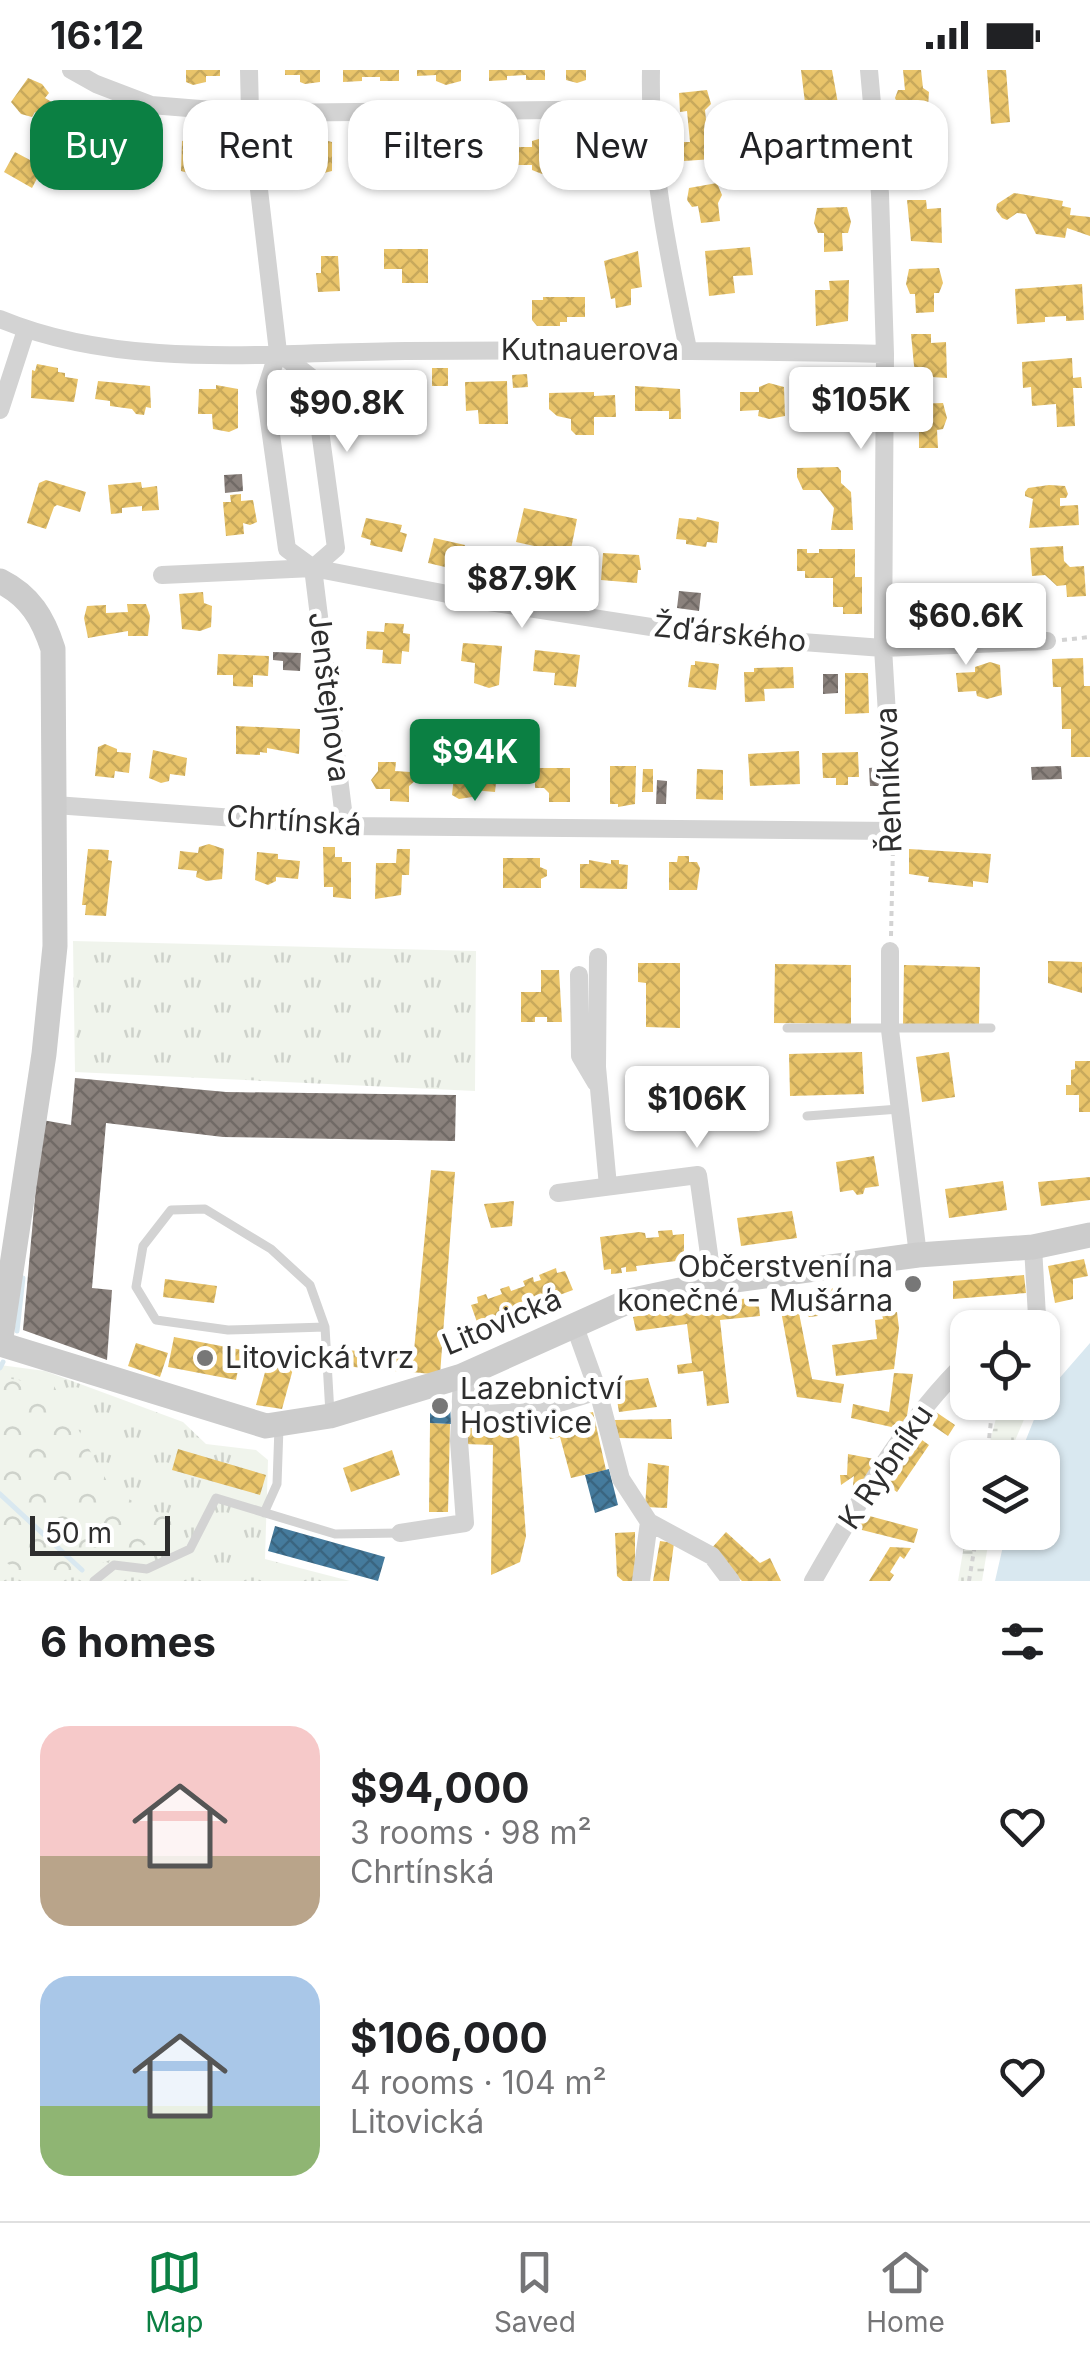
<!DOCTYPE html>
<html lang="en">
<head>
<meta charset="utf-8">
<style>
  :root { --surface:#fff; --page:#f6f6f6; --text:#202124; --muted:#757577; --line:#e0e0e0; --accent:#0b8043 }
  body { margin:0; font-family:Inter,sans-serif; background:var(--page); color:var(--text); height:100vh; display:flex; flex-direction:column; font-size:38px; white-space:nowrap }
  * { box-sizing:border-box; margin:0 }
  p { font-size:32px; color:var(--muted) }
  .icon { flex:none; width:55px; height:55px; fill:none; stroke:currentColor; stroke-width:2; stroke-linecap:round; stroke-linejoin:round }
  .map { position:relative; height:1511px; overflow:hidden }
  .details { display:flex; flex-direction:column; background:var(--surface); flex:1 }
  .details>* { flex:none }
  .guide { position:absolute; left:30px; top:30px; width:1030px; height:90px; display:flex; gap:20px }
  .controls { position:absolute; left:950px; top:1240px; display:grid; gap:20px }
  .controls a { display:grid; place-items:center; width:110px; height:110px; border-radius:20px; background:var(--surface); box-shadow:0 2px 8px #0004; font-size:50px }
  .scale { position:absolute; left:30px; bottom:25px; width:140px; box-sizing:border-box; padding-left:10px; border:5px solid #2e2e2e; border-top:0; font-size:28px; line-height:35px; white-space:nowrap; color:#2e2e2e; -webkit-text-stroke:8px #fff; paint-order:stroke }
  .price { position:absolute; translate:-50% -85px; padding:0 22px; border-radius:10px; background:#fff; color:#222; font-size:32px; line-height:65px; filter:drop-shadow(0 2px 5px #0008) }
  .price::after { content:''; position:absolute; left:50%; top:60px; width:30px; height:22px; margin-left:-15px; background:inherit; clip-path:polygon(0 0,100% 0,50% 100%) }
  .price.on { background:var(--accent); color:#fff }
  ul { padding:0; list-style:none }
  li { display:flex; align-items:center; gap:30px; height:250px; padding:0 40px }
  li span { display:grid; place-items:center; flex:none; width:280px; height:200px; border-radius:30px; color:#555 }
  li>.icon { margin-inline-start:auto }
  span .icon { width:120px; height:120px; fill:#fffc; stroke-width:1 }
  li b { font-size:42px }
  h2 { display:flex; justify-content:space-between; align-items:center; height:120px; padding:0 40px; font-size:42px }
  .pill { padding:0 35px; border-radius:30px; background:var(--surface); box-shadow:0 2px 8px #0004; font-size:35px; line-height:90px }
  .pill.on { background:var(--accent); color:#fff }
  .status { display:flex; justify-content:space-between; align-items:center; height:70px; padding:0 50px; background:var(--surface); direction:ltr }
  .status svg { height:28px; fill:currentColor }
  .tabs { display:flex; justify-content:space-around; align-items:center; height:140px; border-top:2px solid var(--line); background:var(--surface); font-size:28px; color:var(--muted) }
  .tabs a { display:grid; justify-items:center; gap:5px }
  .tabs .on { color:var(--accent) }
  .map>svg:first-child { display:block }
  .grass { fill:url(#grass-tufts) }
  .forest { fill:url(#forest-crowns) }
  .wetland { fill:url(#wetland-marsh) }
  .water { fill:#d9e8f0 }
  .homes { fill:url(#homes-cross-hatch) }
  .public { fill:url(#public-cross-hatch) }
  .industry { fill:url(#industry-cross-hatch) }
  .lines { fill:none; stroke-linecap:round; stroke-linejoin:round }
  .stream { stroke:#d9e8f0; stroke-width:5 }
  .path { stroke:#d3d3d3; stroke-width:4; stroke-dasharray:5 5; stroke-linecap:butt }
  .lane { stroke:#d3d3d3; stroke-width:9 }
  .street { stroke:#d3d3d3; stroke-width:18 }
  .secondary { stroke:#ccc; stroke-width:25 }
  .poi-dot { fill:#777; stroke:#fff; stroke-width:4 }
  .labels { text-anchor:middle; stroke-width:10; stroke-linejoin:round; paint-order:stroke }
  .street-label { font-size:30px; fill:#2e2e2e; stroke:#fff }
  .poi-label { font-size:30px; fill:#2e2e2e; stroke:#fff; text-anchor:start }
</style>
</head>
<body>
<div class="status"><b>16:12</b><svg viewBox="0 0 49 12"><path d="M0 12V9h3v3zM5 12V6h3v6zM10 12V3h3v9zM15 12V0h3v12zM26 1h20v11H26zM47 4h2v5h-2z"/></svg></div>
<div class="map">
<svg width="1090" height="1511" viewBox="0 0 1090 1511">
  <defs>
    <pattern id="grass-tufts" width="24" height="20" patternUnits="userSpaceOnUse" patternTransform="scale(2.5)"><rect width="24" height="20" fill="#f0f4ec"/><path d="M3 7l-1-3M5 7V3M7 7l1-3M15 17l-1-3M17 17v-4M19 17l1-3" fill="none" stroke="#ced2cb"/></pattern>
    <pattern id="forest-crowns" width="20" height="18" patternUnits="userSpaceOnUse" patternTransform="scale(2.5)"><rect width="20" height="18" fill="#f0f4ec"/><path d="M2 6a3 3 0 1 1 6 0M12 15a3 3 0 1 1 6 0" fill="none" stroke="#ced2cb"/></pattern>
    <pattern id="wetland-marsh" width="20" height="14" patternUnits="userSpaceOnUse" patternTransform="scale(2.5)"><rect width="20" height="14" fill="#f0f4ec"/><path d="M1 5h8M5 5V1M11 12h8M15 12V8" fill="none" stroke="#ced2cb"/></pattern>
    <pattern id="homes-cross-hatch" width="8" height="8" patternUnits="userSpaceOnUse" patternTransform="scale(2.5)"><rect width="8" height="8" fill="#e9c46a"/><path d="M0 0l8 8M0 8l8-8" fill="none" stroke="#c8a95c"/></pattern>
    <pattern id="public-cross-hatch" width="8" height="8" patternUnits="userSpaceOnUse" patternTransform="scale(2.5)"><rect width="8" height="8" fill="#457b9d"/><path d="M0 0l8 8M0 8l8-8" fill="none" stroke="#3a6580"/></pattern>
    <pattern id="industry-cross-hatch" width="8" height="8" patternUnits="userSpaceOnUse" patternTransform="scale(2.5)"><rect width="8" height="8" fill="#8a817c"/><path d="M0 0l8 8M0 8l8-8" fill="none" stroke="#716a66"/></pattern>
  </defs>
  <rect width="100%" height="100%" fill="#fff"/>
  <!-- grass -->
  <path class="grass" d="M73 871 476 881 475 1021 75 1002Z
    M0 1295 45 1301 183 1352 206 1374 256 1380 268 1390 265 1489 350 1511H0Z"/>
  <!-- forest -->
  <path class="forest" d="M0 1307 54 1316 113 1422 188 1456C157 1469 70 1511 41 1511 26 1507 11 1497 0 1487Z"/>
  <!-- wetland -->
  <path class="wetland" d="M1000 1333H1031L1008 1387H986Z
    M967 1458 968 1462 990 1463 982 1511H958Z"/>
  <!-- water -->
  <path class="water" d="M1090 1273V1511H995L1006 1463 1042 1462V1388L1019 1387 1043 1327Z"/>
  <!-- homes -->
  <path class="homes" d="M186 0H220V6H206V12L193 15 186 12Z
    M285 0H320V12L305 14 300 12V5H285Z
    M343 0H399V11H380V7H362V11L343 12Z
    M417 0H461V11L446 15 436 11V5L417 6Z
    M489 0H545V10H526V5L507 6V10L489 11Z
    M566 0H586V10L577 13 566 10Z
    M801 0H832L839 39 806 41Z
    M903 0H921L923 18 929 22 928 37 900 39 895 28 898 20H905Z
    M987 0H1006L1010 52 991 54Z
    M28 8 42 14 49 23 45 28 55 34 45 49 35 42 32 47 21 44 11 32Z
    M707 20 711 34 705 40 708 70H711L716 82 713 89 684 91 680 77 683 72H690L687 41 680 42 679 23Z
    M87 48 102 50 106 54 104 61 132 70 134 63 139 62 152 69 144 97 131 96 126 87 98 78 97 81H84L78 75Z
    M841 59 845 73 843 79 836 80 838 102 820 104 818 82 810 75 812 62Z
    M600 67 607 71 608 77H622V97L608 96 600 103 588 100V71Z
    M193 68 207 73V78L219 79 218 97 206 96V102L196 105 181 101 182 71Z
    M393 68 404 72V101L389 105 379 101 378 96H359V77L378 78V72Z
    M542 68 557 71V100L542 104 532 100V95H514V77H532V71Z
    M320 69 332 72V101L320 104 313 98H298V78H313V72Z
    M438 69 443 71V78H473V71H492L493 100 459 96 443 97V100L436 103 423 100V71Z
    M932 70 936 82 930 90 932 104 912 106 911 91 904 92 901 85 903 72Z
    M15 82 43 97 32 118 4 102Z
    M717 113 722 125 718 133 720 151 701 153 698 136 692 137 687 130 689 118Z
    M1014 123 1063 131 1062 136 1071 138 1070 145 1090 147V166L1067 158 1065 168 1036 164 1026 144 1017 143 1007 150 1002 148 996 140 997 134Z
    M907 130H926L927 139 941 138 942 173 911 171Z
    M847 137 851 152 848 163H842L843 181 824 182V163H818L814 153 817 138Z
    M750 177 753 205 733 206 735 223 709 226 705 181Z
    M384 179H428V213H402V199H384Z
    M638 181 642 217 631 219V235L616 238 615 228 611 229 604 191Z
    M321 186H338L340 221 318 222 316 203H321Z
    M939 198 943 213 939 223H934V242L916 243 915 224H910L906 214 909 199Z
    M849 210 848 251 816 256 815 220H830L829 211Z
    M1082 214 1084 250 1066 251V246L1045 247V252L1017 254 1015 219Z
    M543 227H585V247H567V252H560V256H537L532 250V230H543Z
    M911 264H931V273L946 272 947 308 915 306Z
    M1072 288 1073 308 1081 307 1082 318H1073L1075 356 1057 357 1056 334 1032 336 1031 317 1023 318 1022 292Z
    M37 294 58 298V302L65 303V307L78 309 74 332 31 328 32 300 35 301Z
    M432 298H448V316H432Z
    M527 304 528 317 513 318 512 305Z
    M98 311 150 316 151 338 146 337 144 345 136 344 132 339 110 336V331L95 329Z
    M507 311 508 354H479L478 340 466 341 465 312Z
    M769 313 784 317 785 346 769 349 758 346 759 340 740 341V322H759V317Z
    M216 315 238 319V358L229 362 213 359 212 344H198L199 319H216Z
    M635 316 680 319 681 349H669V341H635Z
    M833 316H853L850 357 819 360 818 325H833Z
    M357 321H416L417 346 357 347Z
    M594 322V326L615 325 616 347H594V365H576L571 360V349L557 346 549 339V323Z
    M943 333 947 348 943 359 937 360 938 378H919V359H913L910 349 913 334Z
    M838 397 841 401V413L851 422 853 460H831L834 438 820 420H803L797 407V398Z
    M46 410 86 422 80 442 57 435 54 437 46 459 27 453 39 413Z
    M141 412 142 418 157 416 159 440 142 441V436L122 438V443L111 444 108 415Z
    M1049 415 1065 416 1068 424 1066 428H1060V436L1078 435 1079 455 1029 458 1033 429 1025 426V422L1028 418Z
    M241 424V431L253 430 257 452 250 455 243 453 244 464 226 466 223 432H231L230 425Z
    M524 438 577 449 570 484 516 472Z
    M697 447 719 452 717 473 707 472 706 477 686 474V470L676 469 679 448 696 450Z
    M366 448 402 455 400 462 407 464 402 482 370 475 371 470 361 467Z
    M434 468 465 475 458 500 428 493Z
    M1063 476 1064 491 1070 497 1084 496 1086 526 1067 527 1066 515 1057 516 1045 505 1032 506 1030 478Z
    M797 479H807V483H819V479H855V507H862V544H843V537H833V508H805V501H797Z
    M603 483 639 485 641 500H638L637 513 601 510Z
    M203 522 204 533 212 536 211 557 200 561 182 559 179 524Z
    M127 534H146L150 546 148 566H128V561L88 568 84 548 87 536 106 535V543L128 542Z
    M385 553 404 554 403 563 410 564 409 582 402 581 401 594 382 593 383 580 366 579 367 561 384 562Z
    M463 573 502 576 499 615 489 618 474 613 475 593 461 591Z
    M535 580 580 585 576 617 554 615 555 603 533 601Z
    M218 584 269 586 268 606 253 605V617L233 616V605H217Z
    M1083 588 1084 616H1090V687H1071V659H1062L1061 617H1053L1052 589Z
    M695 591 719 594 716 620 688 617 691 595H695Z
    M990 592 1000 595 1002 625 987 629 977 626 976 621 958 622 956 603 975 602V597Z
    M793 597 794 618 764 619 765 631 745 632 744 602H754V598Z
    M845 603H868L869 643 845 644Z
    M236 656 300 659 299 684 267 678V683L260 682V685L236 684Z
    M105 674 117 679V682L131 683 129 703 115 701 114 708 95 706 98 677Z
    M153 680 187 688 185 706 170 704 169 711 161 713 149 708Z
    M799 681 800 714 750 716 748 684Z
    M858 682 859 707H848V715H836V708H823L822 683Z
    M378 692H396L395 701 410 702 415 711 409 716V732L390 731V719H376L371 710 378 701Z
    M455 696 497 703 495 722 473 720 472 727 459 729 452 725Z
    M610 696H636L635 734 618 737V734H610Z
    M535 698H570V732H549V723L544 718H535Z
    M643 699H653V722H642Z
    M697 699 723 700V730L696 729Z
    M209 774 224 779 222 809 206 811 196 807 197 801 178 799 180 781 198 783 199 777Z
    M323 777H335V787H342V792H351V829L333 827V817H324Z
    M88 779 109 780 108 790 112 791 106 846 85 845 86 835H82Z
    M397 779H410L409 805H402L401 825 375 829 376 793H396Z
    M909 779 991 784 988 813 973 811V817L928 812 929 807 909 804Z
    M257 782 278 784V789L300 791 298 809 276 807V811L268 815 255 810Z
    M678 786H689V792H697L700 798 697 820H669V792H677Z
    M503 788H540V797L547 800V806L541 809V818H503Z
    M589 790 611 794V790H619V794L628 795 627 819 580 818V794H589Z
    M1048 891 1082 892V923L1048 913Z
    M638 893H680V958L646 957V913L638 912Z
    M775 894 851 895V954L774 953Z
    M904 895 980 897 979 955H903Z
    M541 900H559L562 952H547V947H535V952H521V922H541Z
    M862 982 864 1024 790 1026 789 984Z
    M949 982 955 1027 922 1032 916 987Z
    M1075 991H1090V1042H1079V1025H1066V1015H1071V1000L1075 999Z
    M874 1086 879 1116 865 1118 863 1124 857 1125 853 1120 840 1122 836 1092Z
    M431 1100 455 1102 440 1305 412 1302Z
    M1090 1107V1130L1041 1136 1038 1112Z
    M1003 1111 1007 1140 949 1148 945 1119Z
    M514 1131 512 1156 491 1158 484 1134Z
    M792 1141 797 1168 741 1176 737 1148Z
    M672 1160 673 1165 684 1164V1190L636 1196 637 1201 626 1202V1197L621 1198 622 1203 611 1204V1199L604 1200 600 1167 639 1162 645 1163 646 1168 659 1167 658 1161Z
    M1084 1189 1088 1206 1073 1209V1229L1055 1233 1048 1196Z
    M556 1198 557 1203 565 1201 573 1220 478 1255 471 1235 478 1233 477 1227 486 1224 488 1229 502 1224 500 1219 509 1216 511 1221 525 1216 523 1211 533 1207 534 1212 541 1210 539 1205Z
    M1024 1205 1026 1223 953 1229V1211Z
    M165 1209 217 1216 214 1233 163 1227Z
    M837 1218 839 1238 817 1242 818 1246 809 1247 805 1242 799 1243 812 1309 844 1314 841 1333 797 1327 778 1225Z
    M758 1227 760 1246 720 1250 729 1333 707 1336 703 1301 678 1304 677 1295 692 1293 687 1254 636 1261 633 1247 700 1234Z
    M897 1242 899 1258 894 1299 836 1306 832 1275 877 1269 875 1250 883 1249 882 1244Z
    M174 1267 242 1280 236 1310 168 1297Z
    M136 1273 168 1283 160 1307 128 1296Z
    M346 1280 405 1285 404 1302 344 1296Z
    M270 1284 296 1288 282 1339 256 1335Z
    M894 1303 913 1304 905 1360 851 1348 853 1334 889 1342Z
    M648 1308 657 1337 619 1342 614 1312Z
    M933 1340 955 1355 948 1366 926 1351Z
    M593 1342 606 1400 571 1408 560 1367 550 1369 546 1352Z
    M671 1349 672 1369 617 1368 615 1350Z
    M430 1353 450 1354 448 1442H429Z
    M466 1354 518 1358 526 1466 520 1492 491 1505 493 1375 464 1374Z
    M915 1365 929 1375 897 1422 882 1412Z
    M178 1379 266 1405 260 1425 172 1400Z
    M392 1380 400 1405 351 1422 343 1398Z
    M848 1384 885 1391 857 1426 852 1424 854 1406 841 1415 840 1405H847Z
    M648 1393 669 1396 667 1438 645 1437Z
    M862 1444 918 1459 914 1473 858 1459Z
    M635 1462V1511H623L617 1506 615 1463Z
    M726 1462 760 1493 770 1488 781 1511H742L710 1480Z
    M660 1471 674 1473 669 1511H653Z
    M890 1477 911 1478 904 1489 900 1486 890 1502 894 1505 890 1511H869Z"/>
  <!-- public -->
  <path class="public" d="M430 1333H450L451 1354 430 1353Z
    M609 1399 618 1435 595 1443 585 1405Z
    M275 1456 385 1487 378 1511 268 1481Z"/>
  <!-- industry -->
  <path class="industry" d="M242 404 243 421 225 423 224 405Z
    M514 511 531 514 527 530 510 527Z
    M540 516 557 519 554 535 536 532Z
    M679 521 701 523 699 541 677 538Z
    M273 582 301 583 300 601 283 600V591L273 590Z
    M823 604H838V623L823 624Z
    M1061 696 1062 709 1032 710 1031 697Z
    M880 697 881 716H870L869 698Z
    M657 710 667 711 666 734H656Z
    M75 1008 226 1022 456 1025 455 1071 223 1067 106 1053 92 1218 112 1220 107 1290 23 1260 42 1050 71 1055Z"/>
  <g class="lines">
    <!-- stream -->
    <path class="stream" d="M17 1261 23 1208
      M0 1298 3 1292
      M0 1424 82 1500"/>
    <!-- path -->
    <path class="path" d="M1062 570 1090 567
      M891 866 893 776
      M987 1388 993 1332
      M969 1511 977 1462"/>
    <!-- lane -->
    <path class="lane" d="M787 958H991
      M807 1046 899 1039
      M325 1257 228 1260 156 1250 136 1217 143 1176 171 1140 205 1139 271 1179 310 1215 325 1257 330 1344
      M264 1443 277 1414 279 1357
      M94 1511 114 1495 147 1499 190 1479 216 1428 335 1464 400 1463"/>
    <!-- street -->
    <path class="street" d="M71 0 96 14 151 35 250 43 650 39
      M249 0 250 43 278 282 265 322 287 479 313 498 345 756
      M651 0C649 94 669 187 688 279
      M0 249C125 301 273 282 406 281 566 280 725 280 885 284
      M278 282 313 309 336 478 313 498
      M0 340 26 260
      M162 505 313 498 489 532 696 564 883 578 1047 571
      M55 735 345 756 894 761 883 578 885 284 880 124 869 0
      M890 881V960L918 1185
      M598 887 597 997 608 1116
      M579 905 580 986 596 1013
      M558 1123 698 1105 713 1213
      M1017 1258 1037 1246 1033 1177
      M462 1306 484 1344 534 1341 598 1321 575 1257
      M598 1321 621 1409 649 1452 641 1511
      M649 1452 712 1486 731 1511
      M400 1463 465 1453 459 1371 462 1306
      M813 1511C856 1436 905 1350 968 1290"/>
    <!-- secondary -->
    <path class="secondary" d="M0 511C30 526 43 548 53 579L55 876 44 984 0 1274
      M0 1274 266 1356 330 1346 462 1306 629 1231 713 1213 918 1185 1033 1177 1090 1165"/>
  </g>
  <!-- markers -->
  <g class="poi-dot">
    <circle cx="913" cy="1214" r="10"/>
    <circle cx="205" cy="1288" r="10"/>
    <circle cx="440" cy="1336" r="10"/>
  </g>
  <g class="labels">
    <!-- street labels -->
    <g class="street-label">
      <text x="590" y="290">Kutnauerova</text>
      <text transform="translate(730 564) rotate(6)" y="10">Žďárského</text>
      <text transform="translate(329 627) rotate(83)" y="10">Jenštejnova</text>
      <text transform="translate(889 710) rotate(-92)" y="10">Řehníkova</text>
      <text transform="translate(294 751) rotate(4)" y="10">Chrtínská</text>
      <text transform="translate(502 1252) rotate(-23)" y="10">Litovická</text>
      <text transform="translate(886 1397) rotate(-56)" y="10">K Rybníku</text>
    </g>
    <!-- poi labels -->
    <g class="poi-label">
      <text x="893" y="1207" text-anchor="end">Občerstvení na<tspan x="893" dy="34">konečné - Mušárna</tspan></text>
      <text x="225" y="1298">Litovická tvrz</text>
      <text x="460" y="1329">Lazebnictví<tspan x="460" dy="34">Hostivice</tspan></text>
    </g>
  </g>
</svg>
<div class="controls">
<a><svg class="icon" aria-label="locate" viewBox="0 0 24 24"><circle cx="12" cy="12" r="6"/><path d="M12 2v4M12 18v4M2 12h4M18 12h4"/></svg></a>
<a><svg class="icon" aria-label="layers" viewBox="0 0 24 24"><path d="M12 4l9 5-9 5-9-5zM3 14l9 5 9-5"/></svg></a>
</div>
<div class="scale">50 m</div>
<b class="price" style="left:861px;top:382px">$105K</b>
<b class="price" style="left:347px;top:385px">$90.8K</b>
<b class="price" style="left:522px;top:561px">$87.9K</b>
<b class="price" style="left:966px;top:598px">$60.6K</b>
<b class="price on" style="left:475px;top:734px">$94K</b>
<b class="price" style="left:697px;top:1081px">$106K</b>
<div class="guide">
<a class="pill on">Buy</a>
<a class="pill">Rent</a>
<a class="pill">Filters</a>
<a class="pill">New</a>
<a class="pill">Apartment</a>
</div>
</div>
<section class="details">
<h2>6 homes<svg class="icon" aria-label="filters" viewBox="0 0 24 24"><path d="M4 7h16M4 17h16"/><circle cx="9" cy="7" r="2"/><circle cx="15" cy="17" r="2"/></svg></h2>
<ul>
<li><span style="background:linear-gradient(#f6c9c9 65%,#b9a48a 0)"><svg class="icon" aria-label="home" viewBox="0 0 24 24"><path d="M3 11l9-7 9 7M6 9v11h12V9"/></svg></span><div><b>$94,000</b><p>3 rooms · 98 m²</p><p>Chrtínská</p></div><svg class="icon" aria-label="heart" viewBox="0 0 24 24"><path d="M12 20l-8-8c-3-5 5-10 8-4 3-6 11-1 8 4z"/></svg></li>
<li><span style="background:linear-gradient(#a9c7e8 65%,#8fb573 0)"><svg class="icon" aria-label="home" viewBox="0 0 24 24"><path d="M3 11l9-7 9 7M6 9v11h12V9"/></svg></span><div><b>$106,000</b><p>4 rooms · 104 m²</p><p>Litovická</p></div><svg class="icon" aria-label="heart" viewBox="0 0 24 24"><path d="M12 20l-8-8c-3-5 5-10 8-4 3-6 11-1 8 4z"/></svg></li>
</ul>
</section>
<nav class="tabs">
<a class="on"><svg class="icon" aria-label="map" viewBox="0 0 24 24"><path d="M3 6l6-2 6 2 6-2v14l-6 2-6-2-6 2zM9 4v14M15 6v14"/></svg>Map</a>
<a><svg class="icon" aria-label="saved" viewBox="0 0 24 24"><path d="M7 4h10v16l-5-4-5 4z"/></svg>Saved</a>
<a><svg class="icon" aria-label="home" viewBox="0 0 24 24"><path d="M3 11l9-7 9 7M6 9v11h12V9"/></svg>Home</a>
</nav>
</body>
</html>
